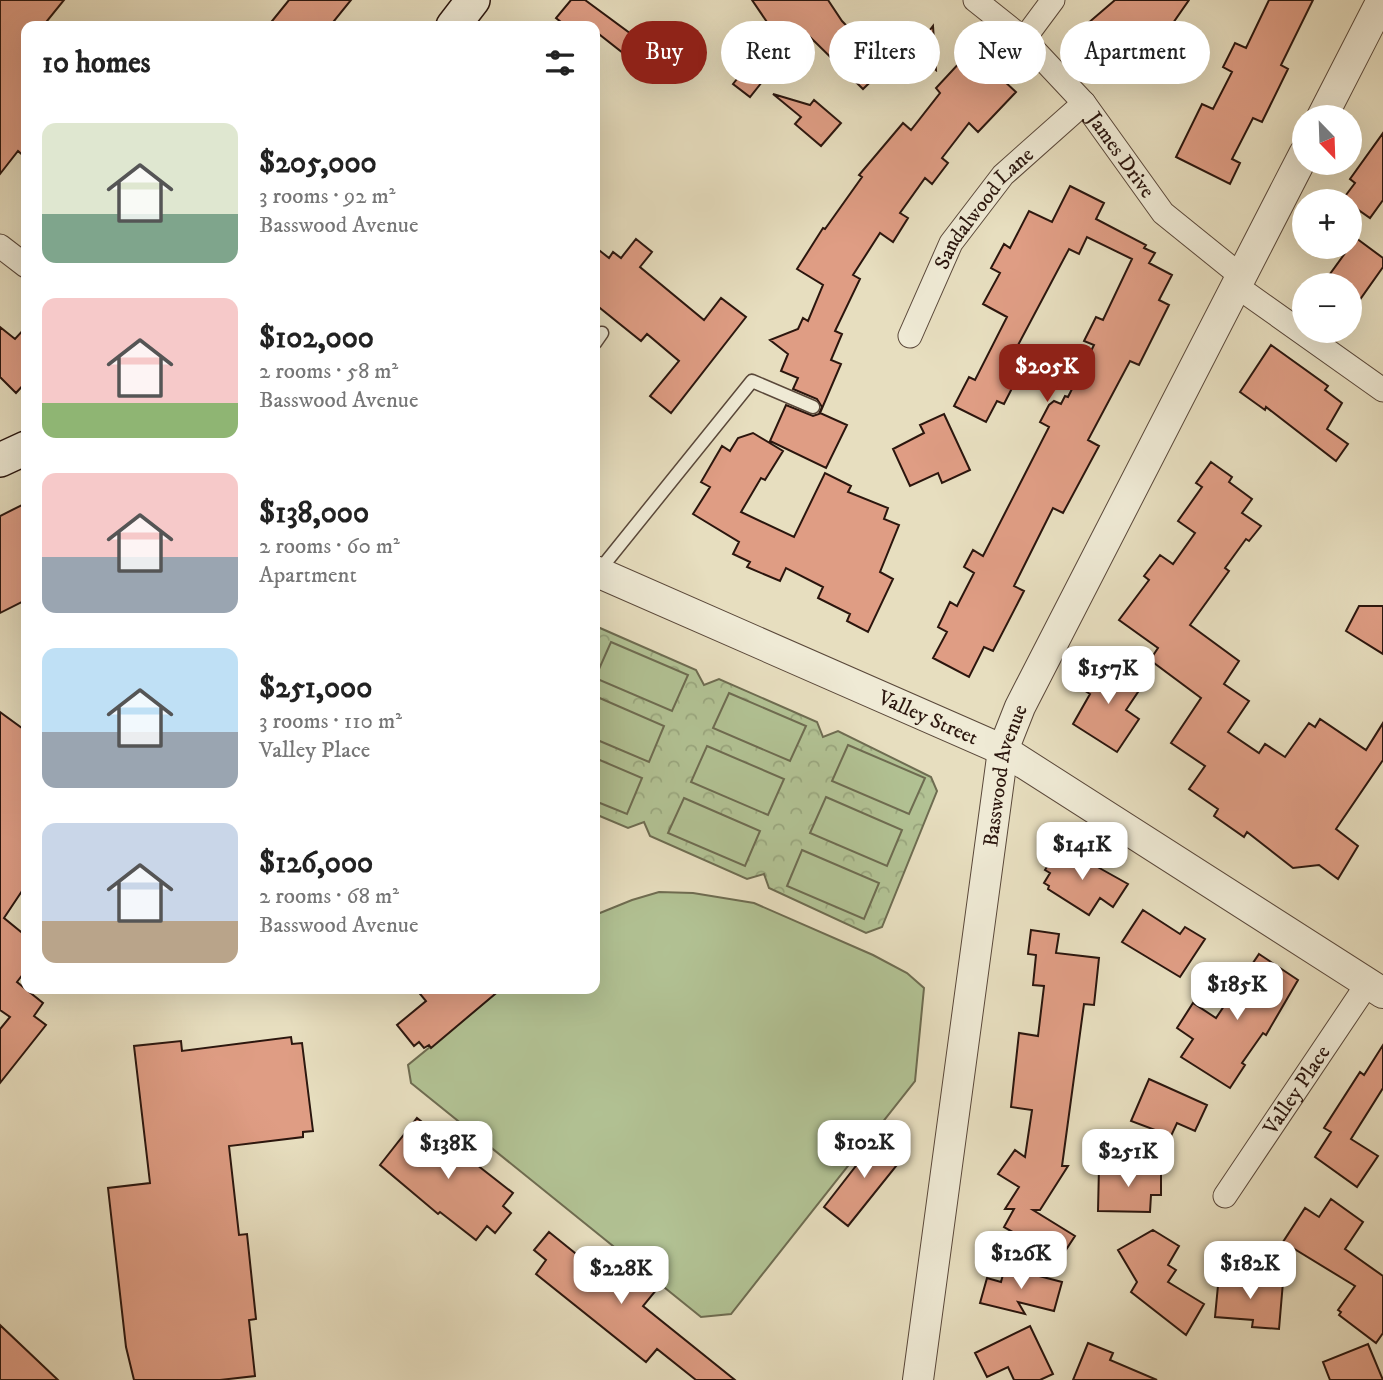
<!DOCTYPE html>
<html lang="en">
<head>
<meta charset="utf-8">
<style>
  :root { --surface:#fff; --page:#f6f6f6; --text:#222; --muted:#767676; --accent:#8f2418 }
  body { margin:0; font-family:"IM FELL DW Pica",serif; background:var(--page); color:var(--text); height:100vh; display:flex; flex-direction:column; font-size:26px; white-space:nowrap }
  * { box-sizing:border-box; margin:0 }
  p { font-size:23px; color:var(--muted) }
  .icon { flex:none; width:38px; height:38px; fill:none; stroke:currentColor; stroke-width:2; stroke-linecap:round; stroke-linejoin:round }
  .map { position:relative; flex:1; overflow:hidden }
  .side { position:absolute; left:21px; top:21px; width:579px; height:973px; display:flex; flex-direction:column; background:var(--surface); border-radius:14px; box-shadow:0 7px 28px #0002 }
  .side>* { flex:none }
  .banner { position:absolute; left:621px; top:21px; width:656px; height:63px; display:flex; gap:14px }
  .needle { width:46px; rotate:157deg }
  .buttons { position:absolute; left:1292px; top:105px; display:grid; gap:14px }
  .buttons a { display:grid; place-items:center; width:70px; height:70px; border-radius:50%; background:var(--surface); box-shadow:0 7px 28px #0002; font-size:35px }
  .price { position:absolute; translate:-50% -60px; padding:0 16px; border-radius:14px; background:#fff; color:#222; font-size:23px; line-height:46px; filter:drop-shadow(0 2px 4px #0008) }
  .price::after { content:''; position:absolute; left:50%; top:42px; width:21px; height:16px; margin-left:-10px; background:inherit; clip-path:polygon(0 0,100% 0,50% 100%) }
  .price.active { background:var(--accent); color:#fff }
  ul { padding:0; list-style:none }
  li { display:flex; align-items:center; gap:21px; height:175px; padding:0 21px }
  li span { display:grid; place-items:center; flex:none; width:196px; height:140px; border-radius:14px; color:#555 }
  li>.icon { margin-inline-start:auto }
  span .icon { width:84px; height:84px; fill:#fffc; stroke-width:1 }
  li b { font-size:30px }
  h2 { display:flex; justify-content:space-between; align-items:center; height:84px; padding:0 21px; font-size:30px }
  .pill { padding:0 24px; border-radius:32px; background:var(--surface); box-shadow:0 7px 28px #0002; font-size:24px; line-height:63px }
  .pill.active { background:var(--accent); color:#fff }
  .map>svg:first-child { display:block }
  .park { fill:url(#park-crowns); stroke:#6e6c51; stroke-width:2 }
  .garden { fill:#b2c294; stroke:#6e6c51; stroke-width:2 }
  .building { fill:#df9d84; stroke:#2b160e; stroke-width:2 }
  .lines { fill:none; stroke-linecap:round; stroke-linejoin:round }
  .service-casing { stroke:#5a483a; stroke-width:15 }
  .minor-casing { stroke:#5a483a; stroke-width:25 }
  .tertiary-casing { stroke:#5a483a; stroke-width:32 }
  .secondary-casing { stroke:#2b160e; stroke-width:36 }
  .service { stroke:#efead5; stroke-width:12 }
  .minor { stroke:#efead5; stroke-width:23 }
  .tertiary { stroke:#efead5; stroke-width:30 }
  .secondary { stroke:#efead5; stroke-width:33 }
  .labels { text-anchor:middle; stroke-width:6; stroke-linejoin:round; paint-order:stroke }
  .street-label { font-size:21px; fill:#2b160e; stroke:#efead5 }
</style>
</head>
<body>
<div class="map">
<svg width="1383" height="1380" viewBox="0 0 1383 1380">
  <defs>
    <pattern id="park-crowns" width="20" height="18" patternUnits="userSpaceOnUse" patternTransform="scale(1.75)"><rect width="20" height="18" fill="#b2c294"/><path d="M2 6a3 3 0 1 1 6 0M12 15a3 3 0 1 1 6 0" fill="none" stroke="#99a67e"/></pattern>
  </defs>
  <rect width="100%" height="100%" fill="#e7debf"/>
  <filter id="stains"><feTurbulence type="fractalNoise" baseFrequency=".00286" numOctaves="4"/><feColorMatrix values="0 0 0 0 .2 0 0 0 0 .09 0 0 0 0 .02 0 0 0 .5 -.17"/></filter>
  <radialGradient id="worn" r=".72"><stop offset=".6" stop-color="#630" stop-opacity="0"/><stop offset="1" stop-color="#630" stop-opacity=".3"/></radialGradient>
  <!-- park -->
  <path class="park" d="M600 628 696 670 704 685 719 679 817 722 823 737 838 731 931 777 937 791 882 927 866 933 769 888 764 874 747 879 650 836 644 822 628 828 595 814V630Z"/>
  <!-- garden -->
  <path class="garden" d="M611 642 688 675 672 711 595 678Z
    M729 693 806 726 790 761 713 728Z
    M595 696 664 726 649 762 595 739Z
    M848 745 925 778 909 814 832 781Z
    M707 746 784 779 768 815 691 782Z
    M595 758 642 778 627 814 595 801Z
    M826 797 902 830 887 866 810 833Z
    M684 798 760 831 745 866 668 833Z
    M802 850 879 883 864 919 787 886Z
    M659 892 693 893 754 903 873 955 907 973 924 988 915 1081 731 1314 701 1317 411 1083 408 1065 501 989H595V915L632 900Z"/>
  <!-- building -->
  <path class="building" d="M0 0H64L43 26H26V158L18 151 0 174Z
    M289 0H351L330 26H268Z
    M571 0H585L650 48 637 64 595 31V26H566L556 18Z
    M752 0H828L842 21 886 67 863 89 806 33 759 66 769 25Z
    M1115 0H1189L1162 39 1173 51 1156 66 1147 56 1121 78 1080 30Z
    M1269 0H1313L1281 65 1288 69 1262 122 1253 118 1232 159 1240 163 1230 184 1176 157 1202 104 1213 109 1232 72 1223 67 1235 43 1246 48Z
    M933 26 936 70 913 52Z
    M976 45 995 63 990 68 1016 92 978 132 969 123 942 158 948 163 932 184 925 178 900 213 908 218 893 242 880 233 853 275 860 279 835 331 842 334 831 360 841 364 820 413 847 425 826 468 770 441 786 405 813 416 819 414 822 407 817 399 793 389 798 378 781 371 788 354 770 340 798 329 803 318 808 321 823 285 797 269 823 228 825 229 862 177 859 175 903 123 911 130 940 93 936 88Z
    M749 64 766 77 750 97 733 84Z
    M773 94 810 105 814 100 841 123 821 146 795 124 801 117Z
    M1383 133V200L1370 218 1343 199 1355 183 1350 179Z
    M1070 186 1104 203 1096 219 1146 245 1144 248 1155 253 1149 263 1172 275 1159 300 1169 305 1139 365 1130 361 1088 440 1099 446 1063 513 1053 508 1014 586 1024 591 993 651 984 647 969 677 933 658 947 632 938 627 950 602 957 606 974 573 964 567 973 550 983 556 1049 427 1040 422 1049 405 1054 401 1061 404 1065 396 1068 397 1094 345 1084 341 1096 317 1103 320 1132 259 1087 237 1079 254 1069 249 1017 347 1030 353 1004 404 997 401 986 422 954 406 969 377 975 380 1007 317 983 304 1000 273 991 268 1004 244 1010 248 1029 211 1052 222Z
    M1356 238 1383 258V267L1349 315V285L1330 274Z
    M636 239 652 252 640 267 704 320 721 298 746 317 671 413 650 396 679 361 647 334 641 341 595 304V247L609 258 613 252 621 258Z
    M0 327 15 339 26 327V382L16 393 0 377Z
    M1271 345 1328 386 1325 390 1342 403 1327 429 1348 444 1336 461 1266 407 1265 410 1240 392Z
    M944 414 970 470 942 483 938 473 910 486 893 449 924 433 920 425Z
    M753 433 783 451 765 480 761 478 741 512 794 537 825 473 851 486 848 492 888 508 884 519 899 525 880 572 893 579 868 632 847 621 850 614 818 598 823 587 786 568 780 581 747 567 750 562 733 554 739 542 693 514 710 487 701 482 722 446 730 451 738 438Z
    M1211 462 1232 477 1229 482 1252 499 1242 513 1261 526 1249 541 1246 539 1225 568 1229 571 1190 625 1239 661 1224 684 1249 701 1228 732 1259 753 1265 744 1285 757 1309 723 1315 727 1320 719 1366 750 1383 723V760L1336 829 1358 846 1338 879 1319 865 1293 868 1247 832 1244 837 1214 816 1218 809 1189 789 1205 766 1171 743 1201 698 1150 660 1158 648 1119 620 1149 580 1144 576 1160 555 1173 564 1195 533 1178 521 1202 487 1196 483Z
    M26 503V600L0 613V516Z
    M1359 606H1383V654L1346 631Z
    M1100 660 1142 686 1126 710 1139 719 1117 752 1073 724 1090 694 1082 689Z
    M0 712 26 731V885L4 918 26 936V970L17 982 43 1003 34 1016 46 1025 0 1083V1029L10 1017 0 1010Z
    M1060 846 1128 884 1113 907 1100 898 1089 915 1048 889 1049 886 1044 883 1050 873 1045 870Z
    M1143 910 1180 934 1185 927 1205 939 1180 977 1122 942Z
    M1031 930 1059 934 1056 953 1099 958 1094 1005 1084 1004 1062 1166H1068L1040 1210H1033L1075 1236 1060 1259 1004 1227 1014 1209H1005L1019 1187 998 1174 1015 1150 1025 1157 1032 1110 1011 1107 1019 1033 1038 1036 1044 986 1033 985 1036 955 1028 954Z
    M1259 954 1298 980 1266 1035 1263 1033 1242 1063 1245 1065 1230 1088 1181 1057 1193 1039 1177 1028 1193 1003 1216 1018Z
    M416 989H501L431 1048 429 1045 424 1048 419 1042 414 1046 397 1025 426 1001Z
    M291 1037 292 1044 302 1043 313 1131 303 1132V1137L229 1146 239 1235 247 1234 256 1319 249 1320 255 1376 220 1380H134L126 1347 108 1188 150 1183 134 1046 181 1041 182 1051Z
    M1383 1045V1088L1351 1139 1378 1156 1357 1187 1315 1157 1331 1132 1324 1128 1360 1072 1364 1075Z
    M1149 1079 1207 1105 1195 1131 1177 1123 1171 1136 1131 1121Z
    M417 1118 513 1193 503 1206 511 1213 495 1233 487 1226 476 1240 440 1212 438 1214 380 1165Z
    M880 1135 905 1155 848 1226 824 1207Z
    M1099 1167 1161 1168V1195H1151L1150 1212 1098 1211Z
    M1331 1199 1363 1222 1345 1249 1383 1276V1333L1376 1343 1339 1315 1341 1312 1338 1310 1355 1286 1283 1242 1305 1208 1319 1217Z
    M1153 1230 1179 1246 1168 1265 1176 1270 1168 1282 1204 1304 1186 1335 1131 1292 1137 1282 1118 1250Z
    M549 1232 601 1274 621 1250 662 1283 643 1306 735 1380H696L657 1349 646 1362 536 1274 546 1260 534 1250Z
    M1005 1267 1062 1282 1054 1311 1018 1302 1025 1314 980 1303 987 1278 1001 1282Z
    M1219 1275 1283 1282 1279 1329 1252 1327 1253 1320 1215 1317Z
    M0 1325 58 1380H0Z
    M1030 1326 1053 1374 1040 1380H1014L1008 1367 987 1377 975 1353Z
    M1088 1343 1113 1353 1110 1360 1157 1380H1073Z
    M1368 1344 1383 1380H1330L1323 1362Z"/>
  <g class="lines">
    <defs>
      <path id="service" d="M595 343 602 333
        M598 572 752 381 813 407"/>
      <g id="minor">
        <path id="s1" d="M975 0 1024 39 1084 103 1163 213 1241 276"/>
        <path d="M1024 39 1053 0"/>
        <path d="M0 246 26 266"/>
        <path d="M1235 285 1383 390"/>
        <path id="s2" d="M910 336 951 243 1003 175 1084 103"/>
        <path id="s3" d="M1225 1196 1368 983"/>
      </g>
      <g id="tertiary">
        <path d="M1322 117 1382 0"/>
        <path id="s4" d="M595 571 1003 750 1383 993"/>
        <path id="s5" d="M918 1380 1003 750 1020 707 1304 154"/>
      </g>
      <path id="secondary" d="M453 26 473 0
        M0 460 26 448"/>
    </defs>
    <!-- service casing -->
    <use href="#service" class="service-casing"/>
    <!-- minor casing -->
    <use href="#minor" class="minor-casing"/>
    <!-- tertiary casing -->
    <use href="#tertiary" class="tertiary-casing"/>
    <!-- secondary casing -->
    <use href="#secondary" class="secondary-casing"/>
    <!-- service -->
    <use href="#service" class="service"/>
    <!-- minor -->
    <use href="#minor" class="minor"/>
    <!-- tertiary -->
    <use href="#tertiary" class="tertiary"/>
    <!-- secondary -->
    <use href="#secondary" class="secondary"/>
  </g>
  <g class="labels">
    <!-- street labels -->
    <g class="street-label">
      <text dy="7" stroke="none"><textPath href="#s1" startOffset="214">James Drive</textPath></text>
      <text dy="7" stroke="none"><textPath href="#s2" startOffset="149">Sandalwood Lane</textPath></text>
      <text dy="7" stroke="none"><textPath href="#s4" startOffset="364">Valley Street</textPath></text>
      <text dy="7" stroke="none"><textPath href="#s5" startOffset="611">Basswood Avenue</textPath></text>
      <text dy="7" stroke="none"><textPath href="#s3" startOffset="128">Valley Place</textPath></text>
    </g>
  </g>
  <rect width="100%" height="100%" filter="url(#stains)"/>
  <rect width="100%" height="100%" fill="url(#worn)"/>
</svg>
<div class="buttons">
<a><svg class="needle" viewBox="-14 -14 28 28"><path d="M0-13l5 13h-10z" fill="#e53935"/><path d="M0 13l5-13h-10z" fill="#767676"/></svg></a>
<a>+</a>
<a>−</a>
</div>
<b class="price active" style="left:1047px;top:404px">$205K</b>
<b class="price" style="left:1108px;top:706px">$157K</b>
<b class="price" style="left:1082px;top:882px">$141K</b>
<b class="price" style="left:1237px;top:1022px">$185K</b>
<b class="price" style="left:864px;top:1180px">$102K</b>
<b class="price" style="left:448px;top:1181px">$138K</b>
<b class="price" style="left:1128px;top:1189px">$251K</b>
<b class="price" style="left:1021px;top:1291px">$126K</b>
<b class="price" style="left:1250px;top:1301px">$182K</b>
<b class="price" style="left:621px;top:1306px">$228K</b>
<div class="banner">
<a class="pill active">Buy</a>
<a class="pill">Rent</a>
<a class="pill">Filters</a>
<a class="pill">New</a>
<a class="pill">Apartment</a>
</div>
<section class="side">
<h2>10 homes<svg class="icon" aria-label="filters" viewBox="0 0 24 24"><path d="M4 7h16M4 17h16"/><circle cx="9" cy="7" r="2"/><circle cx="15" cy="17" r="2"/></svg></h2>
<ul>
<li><span style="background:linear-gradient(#dfe7d0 65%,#7fa58c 0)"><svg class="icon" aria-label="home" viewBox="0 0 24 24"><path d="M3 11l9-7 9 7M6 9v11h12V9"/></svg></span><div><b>$205,000</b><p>3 rooms · 92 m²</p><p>Basswood Avenue</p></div></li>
<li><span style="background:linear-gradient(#f6c9c9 75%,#8fb573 0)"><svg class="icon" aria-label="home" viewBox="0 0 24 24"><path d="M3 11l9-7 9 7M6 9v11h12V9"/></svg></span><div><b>$102,000</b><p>2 rooms · 58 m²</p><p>Basswood Avenue</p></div></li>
<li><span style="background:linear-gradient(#f6c9c9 60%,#9aa5b1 0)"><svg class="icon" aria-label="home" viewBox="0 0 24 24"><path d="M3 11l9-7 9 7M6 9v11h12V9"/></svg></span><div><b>$138,000</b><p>2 rooms · 60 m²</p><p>Apartment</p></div></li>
<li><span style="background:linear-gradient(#bfe0f5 60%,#9aa5b1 0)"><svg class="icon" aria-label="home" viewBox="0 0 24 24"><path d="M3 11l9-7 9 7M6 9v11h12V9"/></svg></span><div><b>$251,000</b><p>3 rooms · 110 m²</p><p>Valley Place</p></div></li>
<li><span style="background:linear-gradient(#c9d6e8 70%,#b9a48a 0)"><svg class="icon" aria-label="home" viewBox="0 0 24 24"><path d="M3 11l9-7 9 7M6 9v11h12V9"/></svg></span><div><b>$126,000</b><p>2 rooms · 68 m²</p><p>Basswood Avenue</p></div></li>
</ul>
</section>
</div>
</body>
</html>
